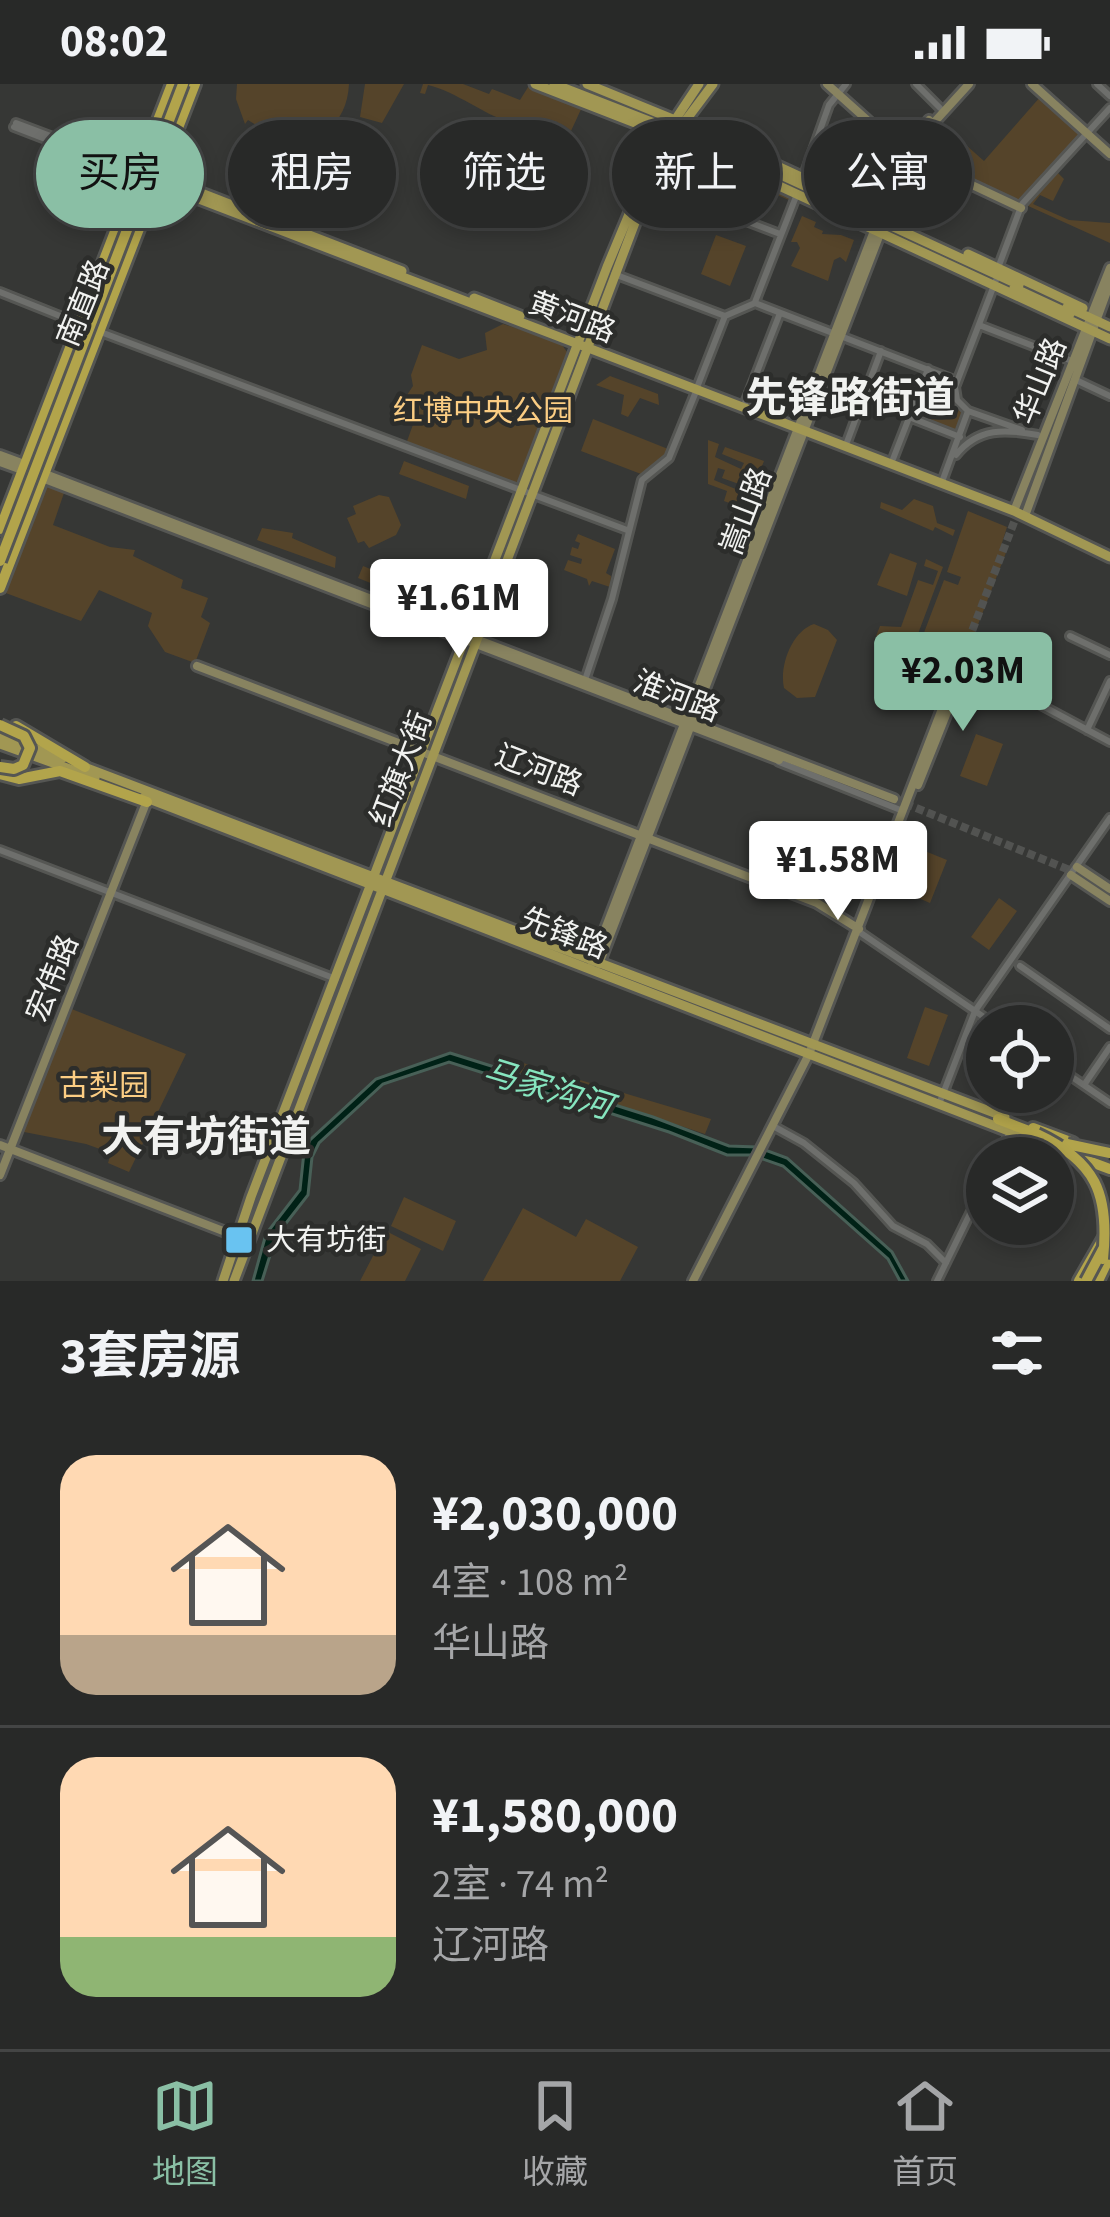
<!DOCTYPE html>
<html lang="zh">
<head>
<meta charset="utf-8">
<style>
  :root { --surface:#282928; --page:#343534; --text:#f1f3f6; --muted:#a5a6a8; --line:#444545; --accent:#8abfa5 }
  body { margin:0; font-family:"Source Sans 3","Noto Sans SC",sans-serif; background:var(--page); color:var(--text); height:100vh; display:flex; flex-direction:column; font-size:45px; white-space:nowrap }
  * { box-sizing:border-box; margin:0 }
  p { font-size:39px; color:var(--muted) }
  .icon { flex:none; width:66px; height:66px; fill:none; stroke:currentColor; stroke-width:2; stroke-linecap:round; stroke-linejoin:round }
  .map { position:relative; height:1197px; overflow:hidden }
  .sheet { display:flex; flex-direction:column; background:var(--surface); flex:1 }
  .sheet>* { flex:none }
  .hud { position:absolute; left:36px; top:36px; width:1038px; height:108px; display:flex; gap:24px }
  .tools { position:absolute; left:966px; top:921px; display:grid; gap:24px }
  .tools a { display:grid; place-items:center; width:108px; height:108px; border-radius:50%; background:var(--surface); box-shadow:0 6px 18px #0003,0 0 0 3px var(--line); font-size:60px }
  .price { position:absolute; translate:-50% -102px; padding:0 27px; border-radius:12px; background:#fff; color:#222; font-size:39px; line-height:78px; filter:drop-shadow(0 3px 6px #0008) }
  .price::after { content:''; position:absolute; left:50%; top:72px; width:36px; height:27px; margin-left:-18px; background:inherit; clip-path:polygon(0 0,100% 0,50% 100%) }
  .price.active { background:var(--accent); color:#111 }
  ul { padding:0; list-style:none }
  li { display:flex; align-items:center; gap:36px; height:300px; padding:0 60px }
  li+li { border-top:3px solid var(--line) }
  li span { display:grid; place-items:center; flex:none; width:336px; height:240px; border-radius:36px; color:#555 }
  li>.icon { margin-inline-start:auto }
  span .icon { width:144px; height:144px; fill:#fffc; stroke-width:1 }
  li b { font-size:51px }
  h2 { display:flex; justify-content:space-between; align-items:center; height:144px; padding:0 60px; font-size:51px }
  .chip { padding:0 42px; border-radius:54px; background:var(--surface); box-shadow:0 6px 18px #0003,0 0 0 3px var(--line); font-size:42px; line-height:108px }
  .chip.active { background:var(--accent); color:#111 }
  .status { display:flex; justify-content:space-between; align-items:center; height:84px; padding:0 60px; background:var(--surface); direction:ltr }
  .status svg { height:33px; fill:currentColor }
  .tabs { display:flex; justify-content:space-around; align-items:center; height:168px; border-top:3px solid var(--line); background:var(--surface); font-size:33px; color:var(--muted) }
  .tabs a { display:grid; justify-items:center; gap:6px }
  .tabs .active { color:var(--accent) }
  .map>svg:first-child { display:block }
  .green { fill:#55442a }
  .water { fill:#002116; stroke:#486057; stroke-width:3 }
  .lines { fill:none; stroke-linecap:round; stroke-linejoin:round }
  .secondary-tunnel { stroke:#525351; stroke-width:8; stroke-dasharray:8 4; stroke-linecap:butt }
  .tertiary-casing { stroke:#555653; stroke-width:12 }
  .secondary-casing { stroke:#555653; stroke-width:14 }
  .primary-casing { stroke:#555653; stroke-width:15 }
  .trunk-casing { stroke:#555653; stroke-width:16 }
  .tertiary { stroke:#6e6f6c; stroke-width:6 }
  .secondary { stroke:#888360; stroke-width:8 }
  .primary { stroke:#a19753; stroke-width:9 }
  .trunk { stroke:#b2a44b; stroke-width:10 }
  .trunk-bridge-casing { stroke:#555653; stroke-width:16; stroke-linecap:butt }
  .trunk-bridge { stroke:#b2a44b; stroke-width:10 }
  .poi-dot { fill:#69c3f1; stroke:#2c2d2b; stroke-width:4.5 }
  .labels { text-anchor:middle; stroke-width:9; stroke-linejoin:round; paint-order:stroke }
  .street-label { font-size:30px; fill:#f1f2f0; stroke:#2c2d2b }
  .park-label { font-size:30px; fill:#fbcd83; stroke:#2c2d2b }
  .poi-label { font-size:30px; fill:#f1f2f0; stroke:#2c2d2b; text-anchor:start }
  .water-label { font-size:33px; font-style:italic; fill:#86e5bf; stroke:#2c2d2b }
  .district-label { font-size:42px; font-weight:bold; fill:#f1f2f0; stroke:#2c2d2b }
</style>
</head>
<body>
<div class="status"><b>08:02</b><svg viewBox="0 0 49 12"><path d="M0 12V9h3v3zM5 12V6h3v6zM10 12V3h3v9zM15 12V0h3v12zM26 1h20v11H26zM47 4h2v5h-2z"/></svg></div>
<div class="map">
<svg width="1110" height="1197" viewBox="0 0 1110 1197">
  <rect width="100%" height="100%" fill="#363735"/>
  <!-- green -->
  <path class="green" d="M237 0H349C347 42 316 63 276 62L280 58 268 53 270 50 248 36 245 40 236 15Z
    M365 0H404L382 39 360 33Z
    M423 0H463L489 10 492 5 520 16 530 0 583 21 571 47 564 42 539 63 547 70 544 77 532 81 535 89 528 102 525 85 536 49 534 42C496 43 465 10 428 1L425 10 420 9Z
    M1041 12 1081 52 1021 118 916 72 940 38 984 77Z
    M681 61 679 66 691 73 695 66 791 109V117L764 105H734L666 76 674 63Z
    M1057 88 1064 95 1053 117 1040 111 1033 120 1069 136 1110 139V159L1026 121Z
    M802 132 816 138 814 143 823 147 822 150 841 151 854 156 846 178 840 173 834 176 828 197 791 182 800 164 797 158H791Z
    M716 151 746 162 730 202 701 190Z
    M503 240 560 258 567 268 518 397 512 402 406 360 415 335 413 315 407 311 413 302 411 291 422 261 459 275 487 266 485 249Z
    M930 289 946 296 953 317 962 328 956 349 911 332Z
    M610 292 658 310 659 321 640 314 628 333 621 330 624 311 596 301Z
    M593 335 668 365 664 375 641 390 581 367Z
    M708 356 719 360 715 373 741 385 744 379 722 370 725 363 764 377 753 405 722 394 725 386 718 384 714 396 750 411 745 425 724 417 727 407 708 400Z
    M404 377 469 402 466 415 399 390Z
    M42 400 64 409 53 441 110 463 135 466 133 472 183 496 181 504 208 514 201 533 210 539 195 579 165 568 148 542 152 529 99 506 81 537 3 508Z
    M379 411 389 413 401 441 396 451 369 464 364 457 358 459 347 434 356 430 353 422Z
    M914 415 933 422 937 439 955 446 953 452 935 443 933 447 880 424 881 418 902 426Z
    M968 427 1007 443 1001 462 1007 466 965 574 951 580 917 567 944 496 958 501 961 493 947 488Z
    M262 444 293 449 292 454 336 473 335 484 257 456Z
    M578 450 615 465 606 489 611 492 610 503 592 497 589 502 587 495 564 486 568 476 581 480 582 475 570 471 572 463 578 465 580 459 575 457Z
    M890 469 917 479 907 512 877 501Z
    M926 475 943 483 912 566 876 552 880 542 901 543 918 496 933 501 938 487 924 482Z
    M363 482 427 508 423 520 358 494Z
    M814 540 828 546 837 556 815 613 797 614 784 604C779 582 792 547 814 540Z
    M976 650 1003 660 987 702 960 692Z
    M920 765 947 776 930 819 904 808Z
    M999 814 1017 827 989 866 971 853Z
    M925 923 948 931 929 982 907 974Z
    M69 924 186 970 129 1088 108 1079 111 1069 86 1060 19 1047Z
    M500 972 711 1035 705 1050 497 981Z
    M404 1113 456 1137 443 1167 391 1142Z
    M523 1124 576 1153 586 1135 638 1163 620 1197H483Z
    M386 1147 421 1165 405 1197H360Z"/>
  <!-- water -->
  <path class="water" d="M450 969 653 1033 729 1062 757 1063 787 1074 892 1168 908 1197H900L888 1175 783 1082 751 1071H727L669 1048 449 978 383 1000 319 1059 312 1073 308 1111 276 1152 262 1197H253L266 1150 300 1106 304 1068 310 1056 376 995Z"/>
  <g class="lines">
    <!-- secondary-tunnel -->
    <path class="secondary-tunnel" d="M955 591 1030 397
      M894 715 1082 791"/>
    <defs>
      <path id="tertiary" d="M916 0 940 24
        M1097 0 1110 12
        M16 39 138 85
        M14 43 136 90
        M803 94 829 21 846 0
        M649 100 780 150
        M998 184 1022 120 1110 24
        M614 190 725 232 755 219 957 297
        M0 208 80 240
        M755 218 797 110
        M979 241 1072 277
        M98 247 627 446
        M1076 296 1110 312
        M698 301 725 232
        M745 319 780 229
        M968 327 1022 346
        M909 333 960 353
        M847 358 881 267
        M956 371C978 343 1006 345 1038 351
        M893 375 928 285
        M943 395 968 327 957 316 955 303 996 196
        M1070 552 1110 571
        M966 581 1110 658
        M585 596 612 515 642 396 669 374 697 305
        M1087 646 1110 597
        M779 678 903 727
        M0 766 336 895
        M858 847 997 942
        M1020 882 1110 945
        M1053 980 1110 1019
        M1084 1001 1110 963
        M939 1020 975 927 1110 734
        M773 1042 804 1059 854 1099 893 1142 927 1160 946 1179
        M997 1074 1010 1048
        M937 1197 987 1095"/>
      <path id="secondary" d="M827 0 904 69 1021 124
        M1032 0 1110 70
        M0 371 27 381
        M0 378 22 386
        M40 388 894 715
        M42 394 779 676
        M1014 427 1110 184
        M1025 432 1110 199
        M197 582 817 819 859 845
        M918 701 966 581
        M1077 783 1110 805
        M1071 791 1110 817
        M592 879 904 69 929 36
        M599 880 910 72 928 45 969 0
        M0 1061 236 1152
        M0 1091 148 714
        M693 1197 809 970 955 591"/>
      <path id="primary" d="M535 0 684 58 1110 255
        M554 0 667 44
        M587 0 675 36
        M675 42 1019 201
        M745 67 860 120
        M160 93 402 187
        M152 97 1014 427 1110 473
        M968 170 1083 224
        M1014 204 1070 230
        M474 214 520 232
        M1067 223 1110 243
        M0 653 63 674
        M0 660 95 694
        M79 681 1005 1033
        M144 713 1029 1055
        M223 1197 251 1113 607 183 657 63 699 0
        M234 1197 644 115 680 44 713 0"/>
      <path id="trunk" d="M0 445 172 0
        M0 504 195 0
        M16 642 85 683
        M0 690 19 695 60 687 147 718
        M998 1035 1034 1049
        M1033 1044 1073 1059
        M1029 1055 1110 1085
        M1079 1197 1110 1143
        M1098 1197 1110 1172"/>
    </defs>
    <!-- tertiary casing -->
    <use href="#tertiary" class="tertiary-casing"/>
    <!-- secondary casing -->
    <use href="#secondary" class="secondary-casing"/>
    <!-- primary casing -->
    <use href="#primary" class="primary-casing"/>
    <!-- trunk casing -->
    <use href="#trunk" class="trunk-casing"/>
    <!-- tertiary -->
    <use href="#tertiary" class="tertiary"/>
    <!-- secondary -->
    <use href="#secondary" class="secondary"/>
    <!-- primary -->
    <use href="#primary" class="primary"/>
    <!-- trunk -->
    <use href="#trunk" class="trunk"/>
    <defs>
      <path id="trunk-bridge" d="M0 477 183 0
        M0 641 24 652 30 664 23 681 14 685 0 683
        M1037 1050C1095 1077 1110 1109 1103 1175
        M1067 1060 1110 1069
        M1086 1197 1103 1165"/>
    </defs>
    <!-- trunk-bridge casing -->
    <use href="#trunk-bridge" class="trunk-bridge-casing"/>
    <!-- trunk-bridge -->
    <use href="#trunk-bridge" class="trunk-bridge"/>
  </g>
  <!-- markers -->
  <rect class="poi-dot" x="224" y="1141" width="30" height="30" rx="6"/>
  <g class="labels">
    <!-- street labels -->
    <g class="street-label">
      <text transform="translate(83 219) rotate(-68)" y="10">南直路</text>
      <text transform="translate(572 233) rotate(21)" y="10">黄河路</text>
      <text transform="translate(1040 297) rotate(-68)" y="10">华山路</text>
      <text transform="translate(746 427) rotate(-69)" y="10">嵩山路</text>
      <text transform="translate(677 612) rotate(21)" y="10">淮河路</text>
      <text transform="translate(401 685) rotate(-69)" y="10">红旗大街</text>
      <text transform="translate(539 686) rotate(21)" y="10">辽河路</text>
      <text transform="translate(564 849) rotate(21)" y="10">先锋路</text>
      <text transform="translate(52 894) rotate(-68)" y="10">宏伟路</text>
    </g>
    <!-- park labels -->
    <g class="park-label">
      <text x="483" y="337">红博中央公园</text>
      <text x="104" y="1012">古梨园</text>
    </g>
    <!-- poi labels -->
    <g class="poi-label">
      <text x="266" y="1166">大有坊街</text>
    </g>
    <!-- water labels -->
    <g class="water-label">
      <text transform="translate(548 1004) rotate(17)" y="12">马家沟河</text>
    </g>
    <!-- district labels -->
    <g class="district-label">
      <text x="850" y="328">先锋路街道</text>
      <text x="206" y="1067">大有坊街道</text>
    </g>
  </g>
</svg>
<div class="tools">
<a><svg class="icon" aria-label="locate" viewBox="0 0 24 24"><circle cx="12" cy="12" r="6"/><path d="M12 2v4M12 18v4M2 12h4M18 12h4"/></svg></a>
<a><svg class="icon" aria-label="layers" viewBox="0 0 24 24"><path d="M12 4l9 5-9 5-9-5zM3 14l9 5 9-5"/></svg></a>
</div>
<b class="price" style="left:459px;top:577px">¥1.61M</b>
<b class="price active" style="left:963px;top:650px">¥2.03M</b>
<b class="price" style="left:838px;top:839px">¥1.58M</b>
<div class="hud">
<a class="chip active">买房</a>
<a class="chip">租房</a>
<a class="chip">筛选</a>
<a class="chip">新上</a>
<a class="chip">公寓</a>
</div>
</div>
<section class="sheet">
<h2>3套房源<svg class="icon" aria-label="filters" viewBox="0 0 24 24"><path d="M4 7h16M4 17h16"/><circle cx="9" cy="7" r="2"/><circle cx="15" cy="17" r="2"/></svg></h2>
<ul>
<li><span style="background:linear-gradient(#ffd9b3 75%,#b9a48a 0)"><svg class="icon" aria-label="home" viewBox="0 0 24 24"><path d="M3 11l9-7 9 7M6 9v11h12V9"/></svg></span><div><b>¥2,030,000</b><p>4室 · 108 m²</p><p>华山路</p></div></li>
<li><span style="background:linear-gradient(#ffd9b3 75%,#8fb573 0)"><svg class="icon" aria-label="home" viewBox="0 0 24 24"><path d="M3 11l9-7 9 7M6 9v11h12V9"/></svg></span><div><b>¥1,580,000</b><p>2室 · 74 m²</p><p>辽河路</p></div></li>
</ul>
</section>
<nav class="tabs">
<a class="active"><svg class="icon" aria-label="map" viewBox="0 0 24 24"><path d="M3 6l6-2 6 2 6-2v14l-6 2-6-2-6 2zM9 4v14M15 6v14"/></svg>地图</a>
<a><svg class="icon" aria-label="saved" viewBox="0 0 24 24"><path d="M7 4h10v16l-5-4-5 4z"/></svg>收藏</a>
<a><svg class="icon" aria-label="home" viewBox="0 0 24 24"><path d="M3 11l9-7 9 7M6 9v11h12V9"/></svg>首页</a>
</nav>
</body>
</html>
